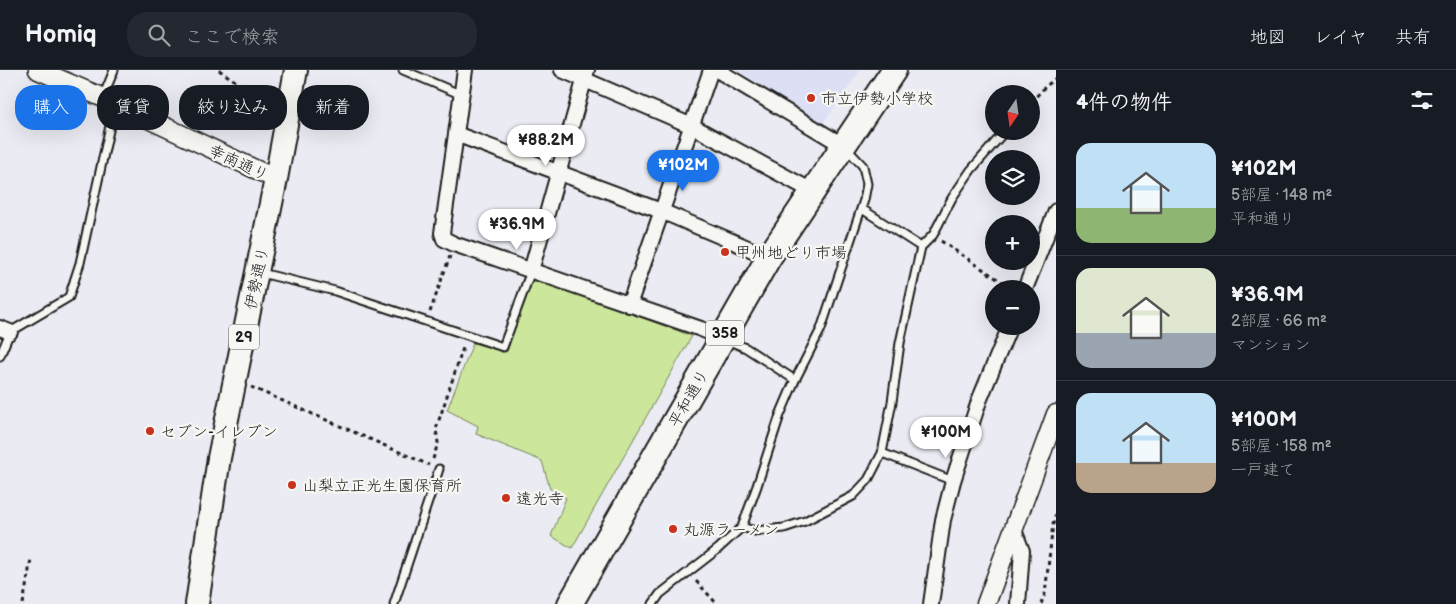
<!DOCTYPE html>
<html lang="ja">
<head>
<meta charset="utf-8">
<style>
  :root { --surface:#171b24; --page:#242831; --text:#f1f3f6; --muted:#9ea1a6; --line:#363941; --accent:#1a73e8 }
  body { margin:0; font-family:"Balsamiq Sans","Klee One",sans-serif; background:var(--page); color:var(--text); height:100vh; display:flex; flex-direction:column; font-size:19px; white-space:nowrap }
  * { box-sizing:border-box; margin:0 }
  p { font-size:16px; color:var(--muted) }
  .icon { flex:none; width:28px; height:28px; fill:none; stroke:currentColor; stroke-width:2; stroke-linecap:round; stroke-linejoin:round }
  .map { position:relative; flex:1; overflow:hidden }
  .panel { display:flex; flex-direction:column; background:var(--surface); width:400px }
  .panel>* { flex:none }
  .banner { position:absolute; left:15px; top:15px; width:475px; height:45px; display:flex; gap:10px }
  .needle { width:32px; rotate:193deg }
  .fabs { position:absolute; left:985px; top:15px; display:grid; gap:10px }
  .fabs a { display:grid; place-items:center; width:55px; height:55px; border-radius:50%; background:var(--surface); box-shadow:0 5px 20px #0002; font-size:25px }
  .price { position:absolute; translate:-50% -42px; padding:0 11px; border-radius:18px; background:#fff; color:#222; font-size:16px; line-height:32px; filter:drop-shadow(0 1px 2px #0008) }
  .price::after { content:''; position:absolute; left:50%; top:30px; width:15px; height:11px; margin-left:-8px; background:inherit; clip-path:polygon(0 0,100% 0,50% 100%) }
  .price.active { background:var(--accent); color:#fff }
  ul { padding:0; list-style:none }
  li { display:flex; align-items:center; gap:15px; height:125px; padding:0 20px }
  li+li { border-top:1px solid var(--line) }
  li span { display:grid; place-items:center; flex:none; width:140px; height:100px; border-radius:15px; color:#555 }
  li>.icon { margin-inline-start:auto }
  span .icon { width:60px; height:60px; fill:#fffc; stroke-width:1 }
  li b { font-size:21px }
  h2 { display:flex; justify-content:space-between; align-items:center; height:60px; padding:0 20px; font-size:21px }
  .pill { padding:0 18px; border-radius:20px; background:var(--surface); box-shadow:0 5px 20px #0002; font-size:18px; line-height:45px }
  .pill.active { background:var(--accent); color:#fff }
  header { display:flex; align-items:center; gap:30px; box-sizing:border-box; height:70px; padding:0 25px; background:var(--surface); border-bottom:1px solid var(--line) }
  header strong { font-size:24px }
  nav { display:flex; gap:28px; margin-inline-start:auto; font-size:18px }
  .search { width:350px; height:45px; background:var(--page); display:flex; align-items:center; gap:12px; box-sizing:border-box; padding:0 18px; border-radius:20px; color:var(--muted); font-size:19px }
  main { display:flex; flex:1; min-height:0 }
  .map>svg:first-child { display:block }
  .built { fill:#dde0f4 }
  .green { fill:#cce69c; stroke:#74815c }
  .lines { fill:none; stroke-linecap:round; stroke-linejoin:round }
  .service-casing { stroke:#1c1c1c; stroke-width:11 }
  .minor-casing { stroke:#1c1c1c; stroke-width:18 }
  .tertiary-casing { stroke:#1c1c1c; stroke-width:21 }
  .primary-casing { stroke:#1c1c1c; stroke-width:26 }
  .trunk-casing { stroke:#1c1c1c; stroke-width:28 }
  .path { stroke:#1c1c1c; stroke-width:3; stroke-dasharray:4 4; stroke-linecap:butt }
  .service { stroke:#f6f6f2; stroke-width:7 }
  .minor { stroke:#f6f6f2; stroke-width:14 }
  .tertiary { stroke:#f6f6f2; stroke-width:18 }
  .primary { stroke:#f6f6f2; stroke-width:22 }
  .trunk { stroke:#f6f6f2; stroke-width:24 }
  .poi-dot { fill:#c8321e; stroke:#f6f6f2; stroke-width:2 }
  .labels { text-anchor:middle; stroke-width:4.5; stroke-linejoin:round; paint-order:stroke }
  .shield { fill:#f6f6f2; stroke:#5d5d5c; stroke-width:1 }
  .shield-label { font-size:15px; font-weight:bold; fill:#1c1c1c }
  .poi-label { font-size:16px; fill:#1c1c1c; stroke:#f6f6f2; text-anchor:start }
  .street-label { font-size:16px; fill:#1c1c1c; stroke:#f6f6f2 }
</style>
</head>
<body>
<header>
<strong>Homiq</strong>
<div class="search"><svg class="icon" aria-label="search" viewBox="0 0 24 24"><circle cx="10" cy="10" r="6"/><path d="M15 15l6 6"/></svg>ここで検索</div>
<nav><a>地図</a><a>レイヤ</a><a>共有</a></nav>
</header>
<main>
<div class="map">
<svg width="1056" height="534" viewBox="0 0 1056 534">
  <rect width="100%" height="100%" fill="#ebecf3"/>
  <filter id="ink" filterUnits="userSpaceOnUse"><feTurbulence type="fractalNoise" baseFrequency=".02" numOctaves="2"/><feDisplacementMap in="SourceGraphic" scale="10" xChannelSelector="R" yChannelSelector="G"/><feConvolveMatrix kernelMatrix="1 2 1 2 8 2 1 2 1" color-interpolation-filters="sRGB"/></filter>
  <g filter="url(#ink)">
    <!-- built -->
    <path class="built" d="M737 0H861L822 55Z"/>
    <!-- green -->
    <path class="green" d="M530 207 692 266 572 478 551 466 566 428 550 419 542 391 476 364 478 356 447 340 473 273 507 282Z"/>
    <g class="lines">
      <defs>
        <path id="service" d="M403 0 462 25
          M103 27 114 0
          M862 139 921 177
          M261 203 335 221 503 277 531 201
          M725 269 746 278 795 310
          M0 286 10 262 69 227 80 193 115 33
          M882 383 953 411
          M742 457 757 416 780 345 795 310 821 259 864 130 867 114 863 96 846 78
          M394 534 439 399
          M653 534 660 524 718 479 742 457 755 461 784 458 805 451 853 426 868 410 882 383 892 332 900 273 921 177 933 165 952 128 971 100 1005 61"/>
        <path id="minor" d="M465 0 442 163 444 169 454 174 701 259 723 268
          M562 0 692 56 812 121
          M717 0 844 76
          M456 64 661 141 769 187
          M531 201 587 0
          M1025 219 1056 141
          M629 235 711 0
          M0 258 10 262
          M1014 460 1022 481 1018 534
          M931 534 943 450 953 411 979 331 1010 256"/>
        <path id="tertiary" d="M38 0 106 29 276 109
          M986 534 1056 344"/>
        <path id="primary" d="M197 534 219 388 276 109 296 0"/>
        <path id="trunk" d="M570 534 769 187 894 0"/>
      </defs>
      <!-- service casing -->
      <use href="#service" class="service-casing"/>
      <!-- minor casing -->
      <use href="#minor" class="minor-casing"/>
      <!-- tertiary casing -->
      <use href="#tertiary" class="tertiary-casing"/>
      <!-- primary casing -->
      <use href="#primary" class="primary-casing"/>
      <!-- trunk casing -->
      <use href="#trunk" class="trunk-casing"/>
      <!-- path -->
      <path class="path" d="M219 0 253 23 272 32
        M1031 32 1045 17 1056 8
        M941 171 1011 218
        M430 242 450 186
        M251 317 429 395
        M433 389 438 373 436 359 464 275
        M696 511 717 534
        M23 534 31 489
        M1041 534 1045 524 1053 454 1056 444"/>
      <!-- service -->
      <use href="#service" class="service"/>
      <!-- minor -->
      <use href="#minor" class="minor"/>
      <!-- tertiary -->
      <use href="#tertiary" class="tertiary"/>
      <!-- primary -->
      <use href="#primary" class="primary"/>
      <!-- trunk -->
      <use href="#trunk" class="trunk"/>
    </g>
  </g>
  <!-- markers -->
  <g class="poi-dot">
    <circle cx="811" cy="28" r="5"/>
    <circle cx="725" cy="182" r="5"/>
    <circle cx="150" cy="361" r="5"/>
    <circle cx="292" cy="415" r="5"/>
    <circle cx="506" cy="428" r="5"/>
    <circle cx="673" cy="459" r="5"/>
  </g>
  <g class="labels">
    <!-- shield labels -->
    <g class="shield">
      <rect x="706" y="250.5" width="38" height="25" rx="4"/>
      <rect x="229" y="254.5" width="30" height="25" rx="4"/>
    </g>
    <g class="shield-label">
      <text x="725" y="268">358</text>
      <text x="244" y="272">29</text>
    </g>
    <!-- poi labels -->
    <g class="poi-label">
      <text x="821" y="34">市立伊勢小学校</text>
      <text x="735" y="188">甲州地どり市場</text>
      <text x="160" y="367">セブン-イレブン</text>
      <text x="302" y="421">山梨立正光生園保育所</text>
      <text x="516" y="434">遠光寺</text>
      <text x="683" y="465">丸源ラーメン</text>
    </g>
    <!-- street labels -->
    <g class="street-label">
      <text transform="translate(239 92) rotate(25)" y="6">幸南通り</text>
      <text transform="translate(256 208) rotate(-78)" y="6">伊勢通り</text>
      <text transform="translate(688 328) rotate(-60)" y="6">平和通り</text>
    </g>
  </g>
</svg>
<div class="fabs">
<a><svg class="needle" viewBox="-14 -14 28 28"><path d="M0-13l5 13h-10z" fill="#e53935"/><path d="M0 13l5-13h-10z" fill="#9ea1a6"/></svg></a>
<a><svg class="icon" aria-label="layers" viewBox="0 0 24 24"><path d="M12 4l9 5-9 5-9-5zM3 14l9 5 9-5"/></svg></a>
<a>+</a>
<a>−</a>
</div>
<b class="price" style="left:546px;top:97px">¥88.2M</b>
<b class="price active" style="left:683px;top:122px">¥102M</b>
<b class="price" style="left:517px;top:181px">¥36.9M</b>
<b class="price" style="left:946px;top:389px">¥100M</b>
<div class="banner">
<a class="pill active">購入</a>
<a class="pill">賃貸</a>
<a class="pill">絞り込み</a>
<a class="pill">新着</a>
</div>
</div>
<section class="panel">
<h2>4件の物件<svg class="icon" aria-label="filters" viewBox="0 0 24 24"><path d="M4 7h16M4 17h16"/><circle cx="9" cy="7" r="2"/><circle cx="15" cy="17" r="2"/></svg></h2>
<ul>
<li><span style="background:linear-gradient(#bfe0f5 65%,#8fb573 0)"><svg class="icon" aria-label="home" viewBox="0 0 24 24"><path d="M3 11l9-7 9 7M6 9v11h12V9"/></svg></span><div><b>¥102M</b><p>5部屋 · 148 m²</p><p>平和通り</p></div></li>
<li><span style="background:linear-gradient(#dfe7d0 65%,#9aa5b1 0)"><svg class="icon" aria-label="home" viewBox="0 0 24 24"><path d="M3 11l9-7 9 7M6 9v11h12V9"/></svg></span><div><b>¥36.9M</b><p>2部屋 · 66 m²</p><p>マンション</p></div></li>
<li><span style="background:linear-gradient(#bfe0f5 70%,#b9a48a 0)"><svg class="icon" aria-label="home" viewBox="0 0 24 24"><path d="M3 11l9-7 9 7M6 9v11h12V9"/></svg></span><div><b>¥100M</b><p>5部屋 · 158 m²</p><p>一戸建て</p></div></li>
</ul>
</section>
</main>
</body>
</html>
